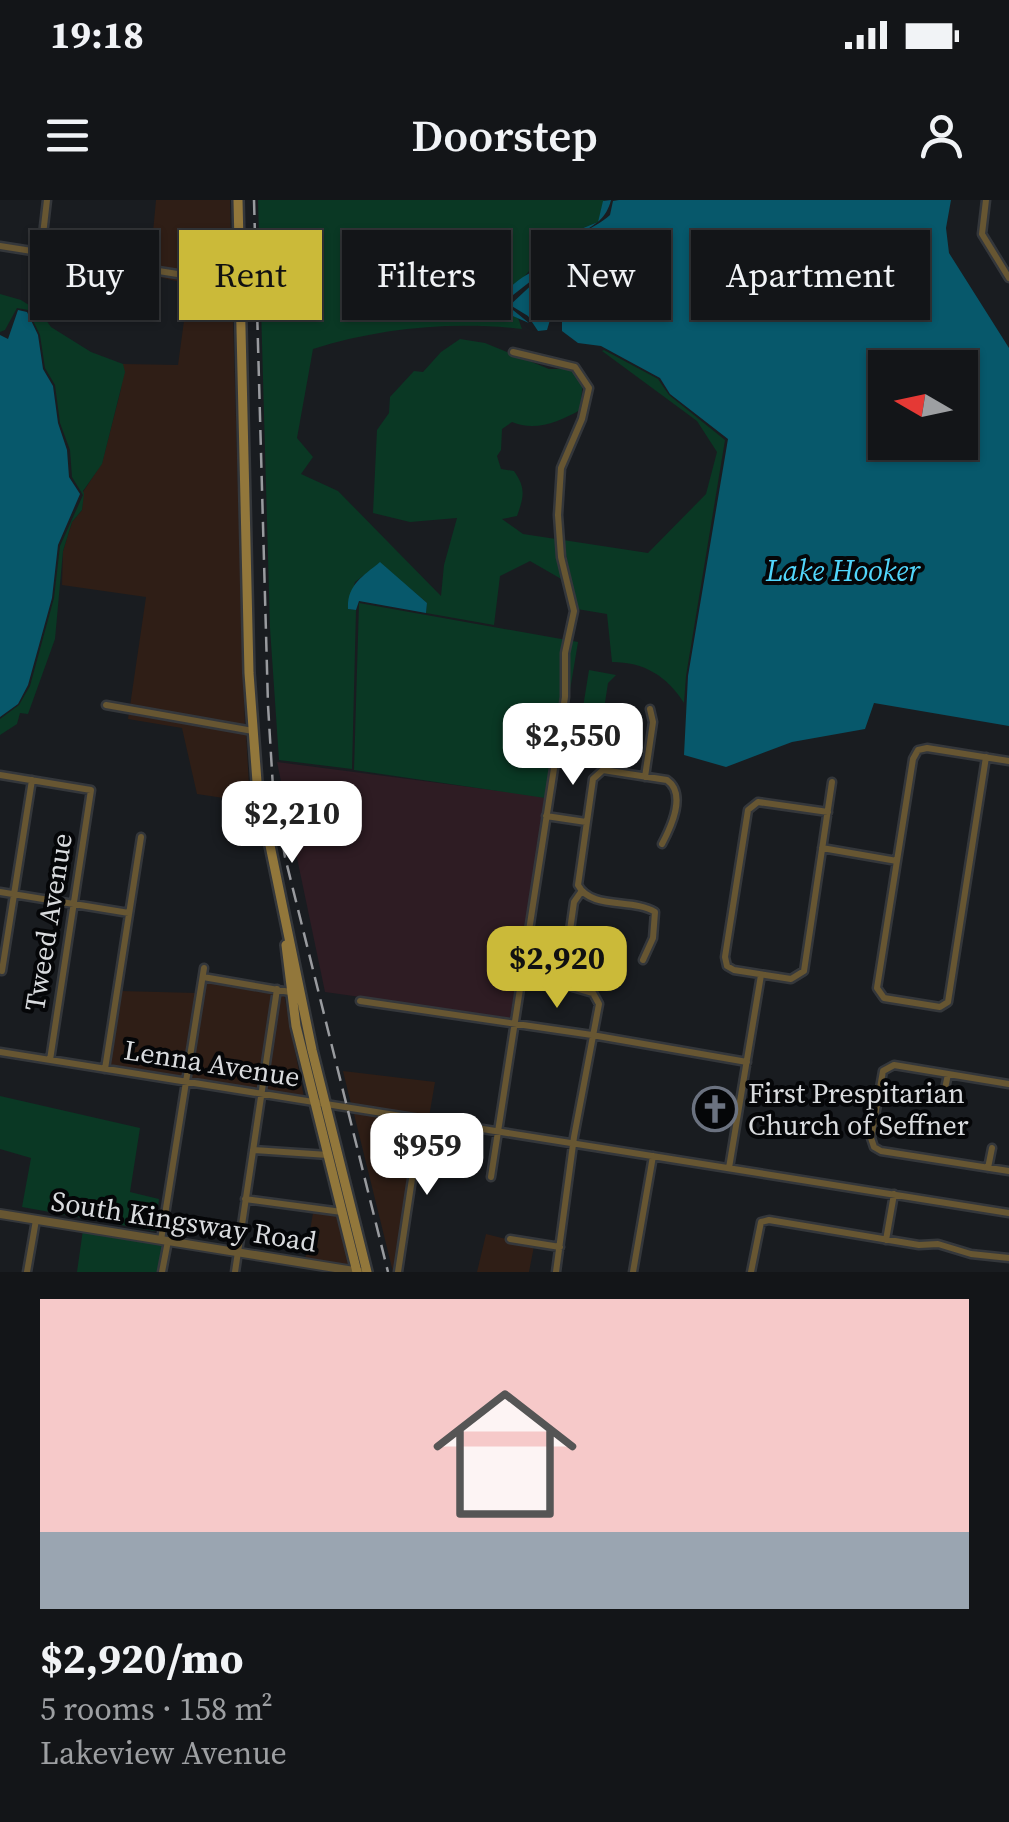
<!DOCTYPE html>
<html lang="en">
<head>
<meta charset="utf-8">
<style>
  :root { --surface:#131518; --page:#202225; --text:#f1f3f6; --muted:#9d9fa2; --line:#323437; --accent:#cbba39 }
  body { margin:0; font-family:"Source Serif 4",serif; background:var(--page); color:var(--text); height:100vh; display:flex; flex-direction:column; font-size:38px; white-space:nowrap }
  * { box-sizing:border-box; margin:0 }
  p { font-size:32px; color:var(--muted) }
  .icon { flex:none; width:55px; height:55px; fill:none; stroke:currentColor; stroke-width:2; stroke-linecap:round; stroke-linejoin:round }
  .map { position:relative; height:1072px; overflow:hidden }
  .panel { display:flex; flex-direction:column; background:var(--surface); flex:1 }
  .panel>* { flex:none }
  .hud { position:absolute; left:30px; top:30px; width:950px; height:90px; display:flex; gap:20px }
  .needle { width:65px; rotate:279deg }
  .buttons { position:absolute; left:868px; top:150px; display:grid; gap:20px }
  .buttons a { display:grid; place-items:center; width:110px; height:110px; border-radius:0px; background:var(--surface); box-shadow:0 2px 8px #0004,0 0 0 2px var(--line); font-size:50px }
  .price { position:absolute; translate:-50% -85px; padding:0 22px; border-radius:20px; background:#fff; color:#222; font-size:32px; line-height:65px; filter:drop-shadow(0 2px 5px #0008) }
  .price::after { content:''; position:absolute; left:50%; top:60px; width:30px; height:22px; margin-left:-15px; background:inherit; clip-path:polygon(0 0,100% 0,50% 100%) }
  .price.on { background:var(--accent); color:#111 }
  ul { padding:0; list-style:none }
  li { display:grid; align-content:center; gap:20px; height:530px; padding:0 40px }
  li+li { border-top:2px solid var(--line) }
  li span { display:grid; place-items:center; height:310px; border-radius:0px; color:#555 }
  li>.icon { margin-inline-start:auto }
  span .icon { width:180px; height:180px; fill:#fffc; stroke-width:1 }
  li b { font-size:42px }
  .pill { padding:0 35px; border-radius:0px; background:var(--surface); box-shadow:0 2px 8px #0004,0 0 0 2px var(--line); font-size:35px; line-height:90px }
  .pill.on { background:var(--accent); color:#111 }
  .status { display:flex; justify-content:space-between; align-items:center; height:70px; padding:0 50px; background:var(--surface); direction:ltr }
  .status svg { height:28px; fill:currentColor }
  header { display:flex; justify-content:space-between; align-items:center; height:130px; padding:0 40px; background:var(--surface); font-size:45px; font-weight:600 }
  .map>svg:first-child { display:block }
  .commercial { fill:#2f1e16 }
  .education { fill:#2e1c23 }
  .green { fill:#0a3824 }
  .water { fill:#07586b; fill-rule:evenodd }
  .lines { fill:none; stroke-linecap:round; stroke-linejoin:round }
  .minor-casing { stroke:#34373b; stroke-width:11 }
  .tertiary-casing { stroke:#34373b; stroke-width:12 }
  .secondary-casing { stroke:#34373b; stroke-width:14 }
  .minor { stroke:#675632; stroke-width:6 }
  .tertiary { stroke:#675632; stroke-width:8 }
  .secondary { stroke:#92773b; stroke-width:9 }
  .rail { stroke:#999b9f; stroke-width:2.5; stroke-dasharray:15 8; stroke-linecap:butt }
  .labels { text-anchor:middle; stroke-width:8; stroke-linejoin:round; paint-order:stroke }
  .street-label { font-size:28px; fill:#d9dbde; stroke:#050608 }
  .poi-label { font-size:28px; fill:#d9dbde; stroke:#050608; text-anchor:start }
  .water-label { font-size:30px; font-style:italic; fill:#51d6fb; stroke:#050608 }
</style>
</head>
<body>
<div class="status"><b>19:18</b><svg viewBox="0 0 49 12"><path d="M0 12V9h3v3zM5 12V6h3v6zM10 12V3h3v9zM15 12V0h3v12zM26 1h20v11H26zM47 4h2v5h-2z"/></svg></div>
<header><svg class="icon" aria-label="menu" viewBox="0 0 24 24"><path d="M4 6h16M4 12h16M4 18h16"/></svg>Doorstep<svg class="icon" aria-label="person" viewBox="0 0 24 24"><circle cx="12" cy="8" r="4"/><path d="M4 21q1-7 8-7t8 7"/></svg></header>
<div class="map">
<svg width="1009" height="1072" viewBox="0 0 1009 1072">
  <rect width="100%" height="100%" fill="#191c20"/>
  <!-- commercial -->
  <path class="commercial" d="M156 0H230L232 80 116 61 120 38 152 43Z
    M115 67 232 85 245 527 130 506 146 397 62 385 63 351 72 322 82 310 83 292 102 263 121 189 123 164 178 165 189 84Z
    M129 512 246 532 250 602 197 594 182 528 128 519Z
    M205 780 274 792 259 890 189 879Z
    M198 786 183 879 108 867 120 791 196 793Z
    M280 793 284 794 304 897 265 891Z
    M343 871 435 882 429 917 351 904Z
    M353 910 417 921 395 1072H393Z
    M313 1013 336 1015 351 1067 305 1060Z
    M486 1034 534 1046 529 1072H477Z"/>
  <!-- education -->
  <path class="education" d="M277 562 547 597 510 818 325 792Z"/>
  <!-- green -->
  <path class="green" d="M258 0H604L598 22 571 33 555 63 529 71 506 99 508 114 518 118 522 129C453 121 379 128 313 149L297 238 313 257 301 274 338 291 441 396 444 365 457 318 410 322 373 313 377 230 389 213 390 197 414 171 423 172 441 152 460 139 485 143 549 169H573L583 181 580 210C559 222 535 232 512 222L502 229 501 250 497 256 501 269 514 271C526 288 524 297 517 316L502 319 523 334 556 339 563 380 530 361 500 376 494 425 426 413 427 403 380 363 355 382 348 409 356 410 352 569 279 560 270 428Z
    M0 94 21 100 40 112 51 127 91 152 123 164 125 172 102 264 83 291 84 294 82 310 72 322 63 351 55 439 28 514 20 513 17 524 0 535V519L19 505 30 486 54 398 60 346 83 295 72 277 70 250 60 223 55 185 45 168 40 135 28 110 17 108 5 130 0 132Z
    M604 150 658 179 669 195 725 240 686 476 684 503C667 476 644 462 612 462L607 414 577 409 563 340 648 353 706 294 717 252 697 221 602 151Z
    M359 403 578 442 552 599 354 570Z
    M589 470 616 475 608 483 602 522 598 520V516L595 520H581Z
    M0 896 140 928 130 992 159 999 155 1031 22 1007 31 958 0 949Z
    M83 1030 164 1043 159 1072H77Z"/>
  <!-- water -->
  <path class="water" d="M611 0C606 19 596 24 579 34 568 61 574 81 536 77L513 95 508 106 529 123 508 114 504 108C505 103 504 98 507 93 512 80 542 66 555 62L571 33 598 22 603 1Z
    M619 0H951L946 28 949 53 1009 148V526L874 503 865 529 792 542 726 567 684 555 688 476 728 239 670 194 660 178 601 146 578 143 562 131V122L550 120 547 130 538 131 528 116 510 105 538 79C585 86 565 53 583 34 590 27 602 23 610 15L613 1ZM885 168H960V242H885Z
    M18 110 27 112 38 135 43 169 53 186 58 223 67 250 69 277 80 294 58 345 52 398 28 485 18 504 0 517V135L8 139Z
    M380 362 427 403 426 413 359 401 356 410 348 409C347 385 362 377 380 362Z"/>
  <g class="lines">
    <defs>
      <path id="minor" d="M986 0 982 34 1009 78
        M0 46 241 84
        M41 52 47 0
        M106 505 253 531
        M986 557 948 802 940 807 884 798 877 788 913 559 918 550 927 548 1009 561
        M0 575 91 590 50 860
        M645 577 653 522 650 509
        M828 612 758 602 748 610 725 757 727 766 734 770 791 779 804 771 832 582
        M546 616 586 622
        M822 648 897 661
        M0 692 129 713
        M643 760 653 738 655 712C633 698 591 710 578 685L593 579 603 570 667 580C687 594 671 627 662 644
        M2 771 32 580
        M203 777 290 792
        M360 801 592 835 747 862
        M0 852 1009 1013
        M105 869 141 637
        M1009 884 894 865 883 871 871 938 874 947 881 951 1009 971
        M944 894 948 874
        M253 950 328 955
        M729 968 761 775
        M988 968 992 948
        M491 977 565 497V453L574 411 561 357 558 315 561 268 582 219 589 188 575 167 513 152
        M245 999 342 1012
        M510 1039 560 1047
        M161 1040 204 768
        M886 1040 894 994
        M27 1072 36 1020
        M162 1072 168 1041
        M235 1072 277 789
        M398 1072 421 919
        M556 1072 574 937 599 804 593 793 569 786 563 780 574 702 581 692
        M633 1072 653 956
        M751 1072 761 1022 769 1020 919 1045 938 1044 971 1054 1009 1058"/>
      <path id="tertiary" d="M0 1014 360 1072"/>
      <path id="secondary" d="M238 0 249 473 257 582 312 850 367 1072
        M286 745 296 826 357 1072"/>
    </defs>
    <!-- minor casing -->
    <use href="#minor" class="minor-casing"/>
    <!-- tertiary casing -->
    <use href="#tertiary" class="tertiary-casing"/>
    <!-- secondary casing -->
    <use href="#secondary" class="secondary-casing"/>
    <!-- minor -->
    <use href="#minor" class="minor"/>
    <!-- tertiary -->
    <use href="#tertiary" class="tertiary"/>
    <!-- secondary -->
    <use href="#secondary" class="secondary"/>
    <!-- rail -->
    <path class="rail" d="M254 0 268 505 273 588 285 657 388 1072"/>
  </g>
  <!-- icons -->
  <defs>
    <symbol id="church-ring" viewBox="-11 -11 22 22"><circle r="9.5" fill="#050608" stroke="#6b7280" stroke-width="1.5"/><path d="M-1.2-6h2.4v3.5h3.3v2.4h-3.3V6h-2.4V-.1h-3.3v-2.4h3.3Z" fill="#6b7280"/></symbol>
  </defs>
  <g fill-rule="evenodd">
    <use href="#church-ring" x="690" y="884" width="50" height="50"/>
  </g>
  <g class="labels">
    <!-- street labels -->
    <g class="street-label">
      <text transform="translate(48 722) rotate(-81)" y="10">Tweed Avenue</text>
      <text transform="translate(212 863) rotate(9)" y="10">Lenna Avenue</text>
      <text transform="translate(184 1021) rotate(9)" y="10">South Kingsway Road</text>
    </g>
    <!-- poi labels -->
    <g class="poi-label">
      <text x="748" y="903">First Prespitarian<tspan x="748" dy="32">Church of Seffner</tspan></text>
    </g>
    <!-- water labels -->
    <g class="water-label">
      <text x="843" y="381">Lake Hooker</text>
    </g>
  </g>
</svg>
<div class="buttons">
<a><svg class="needle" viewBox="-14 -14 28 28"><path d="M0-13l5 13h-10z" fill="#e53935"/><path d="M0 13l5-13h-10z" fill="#9d9fa2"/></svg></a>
</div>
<b class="price" style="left:573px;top:588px">$2,550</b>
<b class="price" style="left:292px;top:666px">$2,210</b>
<b class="price on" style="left:557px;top:811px">$2,920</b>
<b class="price" style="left:427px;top:998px">$959</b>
<div class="hud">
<a class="pill">Buy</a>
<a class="pill on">Rent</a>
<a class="pill">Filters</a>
<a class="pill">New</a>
<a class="pill">Apartment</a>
</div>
</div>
<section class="panel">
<ul>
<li><span style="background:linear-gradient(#f6c9c9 75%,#9aa5b1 0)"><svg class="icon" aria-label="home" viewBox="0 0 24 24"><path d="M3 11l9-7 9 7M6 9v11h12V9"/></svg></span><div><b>$2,920/mo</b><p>5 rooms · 158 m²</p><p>Lakeview Avenue</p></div></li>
</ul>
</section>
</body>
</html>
